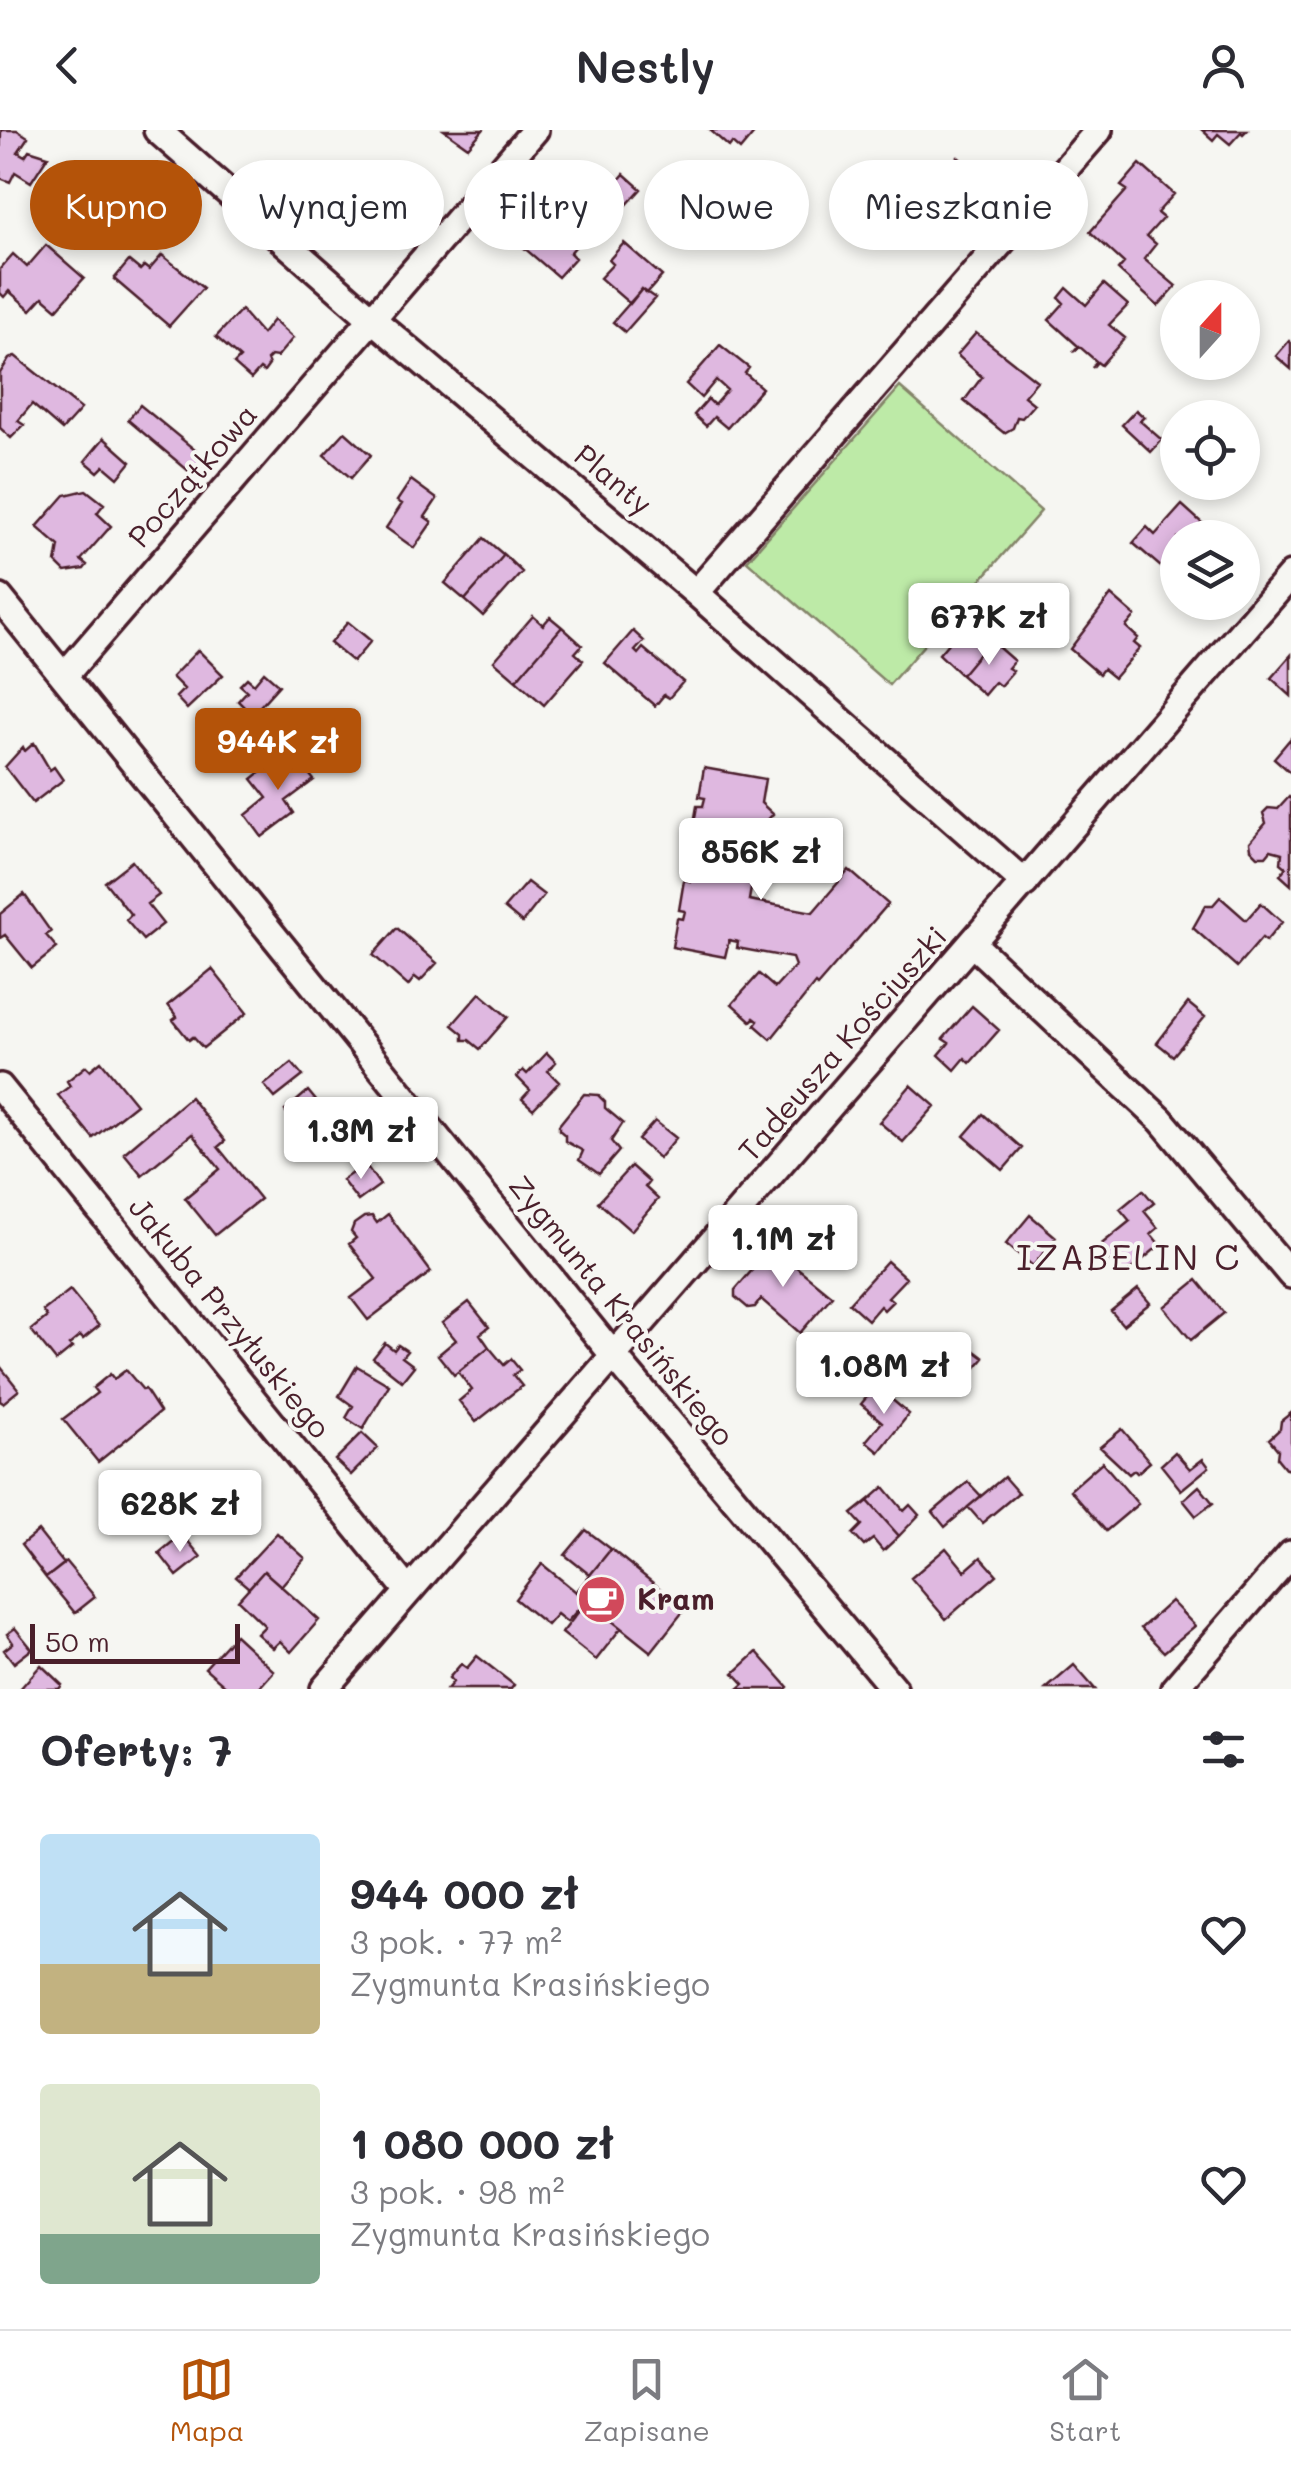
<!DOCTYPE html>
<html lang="pl">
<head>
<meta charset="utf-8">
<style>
  :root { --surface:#fff; --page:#f2f2f3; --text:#2b2b33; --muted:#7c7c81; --line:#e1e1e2; --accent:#b45309 }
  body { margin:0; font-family:Mali,sans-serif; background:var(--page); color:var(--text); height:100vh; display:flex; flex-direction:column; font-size:38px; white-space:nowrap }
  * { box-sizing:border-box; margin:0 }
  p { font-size:32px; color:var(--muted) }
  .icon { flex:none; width:55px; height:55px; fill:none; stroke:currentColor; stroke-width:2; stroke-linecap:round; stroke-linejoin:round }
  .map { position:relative; height:1559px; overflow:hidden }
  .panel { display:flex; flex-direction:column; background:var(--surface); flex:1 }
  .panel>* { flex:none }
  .guide { position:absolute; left:30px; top:30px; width:1232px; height:90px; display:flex; gap:20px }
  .needle { width:65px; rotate:21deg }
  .buttons { position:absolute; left:1160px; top:150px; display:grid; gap:20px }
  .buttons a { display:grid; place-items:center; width:100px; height:100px; border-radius:50%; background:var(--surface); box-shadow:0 5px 15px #0003; font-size:50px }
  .scale { position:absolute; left:30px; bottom:25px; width:210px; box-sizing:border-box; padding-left:10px; border:5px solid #4a1f2b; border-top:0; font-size:28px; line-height:35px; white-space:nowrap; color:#4a1f2b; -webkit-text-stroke:8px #f6f6f2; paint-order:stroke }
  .price { position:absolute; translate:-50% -85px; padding:0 22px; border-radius:10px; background:#fff; color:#222; font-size:32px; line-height:65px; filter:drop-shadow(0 2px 5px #0008) }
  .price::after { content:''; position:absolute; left:50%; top:60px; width:30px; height:22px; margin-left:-15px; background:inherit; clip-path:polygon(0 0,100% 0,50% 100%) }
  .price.current { background:var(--accent); color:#fff }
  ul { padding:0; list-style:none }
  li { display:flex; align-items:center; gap:30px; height:250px; padding:0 40px }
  li span { display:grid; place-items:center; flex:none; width:280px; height:200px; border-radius:10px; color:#555 }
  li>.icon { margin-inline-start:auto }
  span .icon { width:120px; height:120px; fill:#fffc; stroke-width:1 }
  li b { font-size:42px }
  h2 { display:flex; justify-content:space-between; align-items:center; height:120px; padding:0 40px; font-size:42px }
  .tag { padding:0 35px; border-radius:45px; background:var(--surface); box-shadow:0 5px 15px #0003; font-size:35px; line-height:90px }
  .tag.current { background:var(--accent); color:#fff }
  header { display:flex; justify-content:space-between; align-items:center; height:130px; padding:0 40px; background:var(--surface); font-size:45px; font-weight:600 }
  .menu { display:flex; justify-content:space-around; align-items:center; height:140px; border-top:2px solid var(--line); background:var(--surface); font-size:28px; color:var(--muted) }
  .menu a { display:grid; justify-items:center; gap:5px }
  .menu .current { color:var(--accent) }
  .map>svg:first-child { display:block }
  .green { fill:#bdeaa7; stroke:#848469; stroke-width:2.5 }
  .building { fill:#dfb8e0; stroke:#4a1f2b; stroke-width:2.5 }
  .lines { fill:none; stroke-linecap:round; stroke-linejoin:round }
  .minor-casing { stroke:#4a1f2b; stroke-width:32 }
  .minor { stroke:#f6f6f2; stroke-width:25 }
  .labels { text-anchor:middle; stroke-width:8; stroke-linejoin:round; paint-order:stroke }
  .street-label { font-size:30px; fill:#4a1f2b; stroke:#f6f6f2 }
  .poi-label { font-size:30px; font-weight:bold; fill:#4a1f2b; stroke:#f6f6f2; text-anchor:start }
  .quarter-label { font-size:35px; letter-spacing:2.5px; fill:#4a1f2b; stroke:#f6f6f2 }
</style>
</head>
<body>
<header><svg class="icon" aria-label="back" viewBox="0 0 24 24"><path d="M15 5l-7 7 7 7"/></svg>Nestly<svg class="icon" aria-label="person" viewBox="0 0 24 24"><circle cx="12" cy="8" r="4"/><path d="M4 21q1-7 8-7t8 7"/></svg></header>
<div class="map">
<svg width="1291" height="1559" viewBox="0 0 1291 1559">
  <rect width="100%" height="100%" fill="#f6f6f2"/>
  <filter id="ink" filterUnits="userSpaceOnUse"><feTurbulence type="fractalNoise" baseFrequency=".01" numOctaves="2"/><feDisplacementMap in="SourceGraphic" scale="20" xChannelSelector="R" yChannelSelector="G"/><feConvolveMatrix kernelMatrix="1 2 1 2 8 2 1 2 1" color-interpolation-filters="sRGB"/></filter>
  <g filter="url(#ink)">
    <!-- green -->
    <path class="green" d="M900 257 1041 381 889 555 747 431Z"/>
    <!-- building -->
    <path class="building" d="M1 0H17L28 7 18 22 25 26 29 20 48 26 31 52 15 42 10 52 0 48Z
      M444 0H483L468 17Z
      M710 0H753L755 2 740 20 732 13 729 17Z
      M1202 0H1247L1243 4 1241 2 1230 14 1218 4 1213 10Z
      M958 27 986 52 966 77 947 95 920 69 928 60 923 56 929 48 945 32 949 36Z
      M1140 34 1174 64 1157 83 1163 88 1147 106 1156 114 1144 129 1176 156 1158 176 1118 140 1124 133 1090 102 1127 60 1121 56Z
      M130 42 166 74 127 118 115 107 129 91 105 70Z
      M624 44 641 59 623 79 607 64Z
      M546 91 576 116 570 123 575 128 558 147 523 117Z
      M624 113 662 146 647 163 642 159 630 174 600 148 613 134 609 130Z
      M46 115 84 148 57 179 43 167 31 180 9 161 4 167 0 163V139L13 124 27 137Z
      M162 125 203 158 169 196 114 149 129 131 140 140 144 136 149 140Z
      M1104 154 1128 175 1109 195 1125 208 1101 235 1097 232 1092 238 1096 231 1080 217 1073 222 1078 216 1049 190 1064 173 1059 168 1067 158 1086 175Z
      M642 159 655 168 625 202 613 192Z
      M241 180 262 204 273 190 293 208 277 227 271 226 267 230 269 235 264 242 260 239 251 249 234 234 240 228 216 207Z
      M976 203 1037 251 1024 266 1034 274 1022 288 1017 287 1013 298 1004 303 964 271 982 247 957 225Z
      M1289 211 1291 213V239L1276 226Z
      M720 215 749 238 745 243 762 258 727 298 714 287 706 296 694 285 708 269 714 275 727 260 716 250 701 268 686 254Z
      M15 226 81 279 62 300 32 274 18 291 24 295 11 308 0 298V243L9 229Z
      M140 275 211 333 197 348 128 290Z
      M1136 280 1144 287 1140 291 1162 310 1151 322 1122 295Z
      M345 302 371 325 351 348 324 325Z
      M104 308 131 332 118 348 104 336 98 342 85 331Z
      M411 350 437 369 425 387 432 392 414 418 386 398 402 374 397 371Z
      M86 360 104 374 97 383 111 396 81 430 87 435 84 439 65 442 56 433 59 416 37 397 65 365Z
      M1182 375 1212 402 1207 408H1178L1176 450 1133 413 1147 397 1155 405Z
      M484 408 504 425 465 470 445 453Z
      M504 425 522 442 483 486 465 470Z
      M1111 465 1135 486 1126 497 1138 508 1134 513 1140 518 1114 548 1103 539 1099 544 1070 519Z
      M533 486 543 495 550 487 562 497 516 550 494 531Z
      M969 491 990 510 961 545 939 524 949 512 945 508 953 498 958 502Z
      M348 492 371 511 353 532 330 513Z
      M562 497 582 515 575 523 583 530 544 575 516 550Z
      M633 501 644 511 635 521 638 524 643 518 683 552 669 568 664 565 655 576 605 533Z
      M990 510 1014 531 1008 538 1013 541 1000 556 995 552 984 565 961 545Z
      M198 520 223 545 187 579 176 567 184 559 172 547Z
      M1291 525V566L1271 548Z
      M264 542 279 555 252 585 238 571 247 561 240 555 247 548 254 554Z
      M1291 608V643L1274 628Z
      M34 613 50 640 54 637 63 650 33 673 5 637 23 617 25 621Z
      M294 625 314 650 286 671 294 683 262 707 246 685 267 668 252 649 277 629 281 635Z
      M704 638 765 649 761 673 773 684 762 696 749 770 813 782 849 740 888 774 817 856 815 854 771 909 755 895 758 891 754 888 751 891 732 874 759 844 775 858 795 836 792 828 737 818 738 812 729 810 725 827 672 817 677 788 683 789 685 781 679 780 684 750 690 751 692 743 686 742 691 713 697 714 698 706 692 705 697 676H703L705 668 699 667Z
      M1289 667 1291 669V755L1280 745 1286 737 1281 733 1282 723 1271 720 1266 726H1258L1251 719 1250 712 1266 693 1263 683 1268 678 1278 679Z
      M132 731 159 765 147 774 163 794 143 810 126 790 131 785 105 752Z
      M527 752 544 765 522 793 504 778Z
      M24 764 51 802 46 805 57 818 32 838 5 805 0 808V784Z
      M1220 767 1246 790 1261 773 1282 792 1266 811 1262 808 1237 837 1193 798 1206 775H1213Z
      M397 798 437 833 420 851 415 847 408 856 373 825Z
      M212 839 247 883 203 918 193 907 189 910 173 890 177 887 168 875Z
      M480 863 508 887 480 919 469 910H463V904L452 895Z
      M1188 873 1205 887 1173 926 1157 913Z
      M972 876 999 900 970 933 965 928 955 940 939 925 949 913 943 909Z
      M547 923 556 932 548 941 559 952 533 979 522 969 530 960 517 947 523 940 527 944Z
      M101 931 136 974 93 1008 58 965 70 956 67 951 86 936 90 940Z
      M292 933 303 946 275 968 264 955Z
      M911 955 935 976 903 1012 879 992Z
      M308 961 341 1001 310 1026 298 1012 306 1006 285 981Z
      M584 964 598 965 605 972V978L623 993 611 1011 619 1021 599 1044 579 1030 583 1021 565 1011V1005L559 1000V995Z
      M190 967 225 1011 218 1017 260 1069 215 1105 185 1068 220 1039 192 1004 142 1045 124 1023Z
      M983 984 1022 1018 1003 1040 964 1006Z
      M655 991 676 1008 659 1028 638 1010Z
      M365 1034 380 1055 358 1071 342 1050Z
      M631 1036 649 1052 645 1057 658 1069 631 1101 598 1072Z
      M1143 1060 1154 1073 1144 1081 1158 1098 1151 1104 1160 1115 1123 1146 1098 1117 1130 1091 1120 1079Z
      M388 1084 431 1142 368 1190 351 1168 376 1149 349 1114 356 1108 351 1102 354 1094 364 1087 372 1086 377 1093Z
      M1030 1085 1056 1107 1033 1136 1006 1114Z
      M772 1117 832 1166 800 1203 761 1169 755 1177 748 1178 735 1167V1160Z
      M887 1131 906 1148 888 1167 893 1171 884 1180 880 1176 868 1190 849 1173Z
      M1197 1150 1224 1183 1191 1210 1164 1177Z
      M1138 1159 1150 1173 1123 1195 1111 1181Z
      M70 1160 99 1196 83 1209 80 1206 69 1215 72 1218 56 1231 31 1200 47 1187 43 1181Z
      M469 1172 489 1197 480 1204 489 1217 454 1245 438 1225 456 1210 442 1193Z
      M385 1213 394 1220 398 1215 407 1221 402 1227 414 1236 402 1251 373 1228Z
      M968 1216 984 1228 958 1259 943 1247Z
      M489 1217 504 1235 511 1229 520 1240 513 1245 522 1256 476 1292 459 1271 472 1260 458 1242Z
      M0 1236 19 1260 3 1273 0 1271Z
      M357 1236 389 1255 363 1299 346 1288 353 1276 339 1266Z
      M126 1240 143 1260 145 1259 160 1282 98 1332 63 1289 97 1263 93 1258 110 1244 114 1249Z
      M876 1256 909 1284 879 1322 866 1311 882 1292 861 1274Z
      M1291 1283V1340L1286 1339 1277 1328 1278 1320 1269 1309 1280 1299 1281 1291Z
      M1122 1299 1150 1332 1137 1343 1134 1340 1129 1344 1100 1317Z
      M362 1303 378 1318 351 1345 335 1330Z
      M1175 1322 1190 1339 1203 1329 1209 1337 1181 1360 1161 1335Z
      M1102 1332 1138 1374 1106 1401 1070 1360Z
      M1004 1347 1018 1363 982 1393 968 1377Z
      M968 1352 981 1366 945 1397 933 1382Z
      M1199 1356 1213 1373 1196 1386 1183 1370Z
      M884 1357 904 1381 910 1375 919 1385 899 1406 868 1371Z
      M868 1371 899 1406 883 1421 873 1409 864 1416 853 1404 862 1395 852 1384Z
      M586 1400 611 1419 590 1445 565 1425Z
      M38 1401 64 1434 46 1448 21 1415Z
      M277 1403 305 1428 281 1456 264 1441 249 1458 236 1447Z
      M182 1404 201 1427 177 1446 159 1423Z
      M946 1418 965 1441 981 1427 997 1445 946 1489 911 1448Z
      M611 1419 685 1479 651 1522 576 1462Z
      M66 1432 95 1467 75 1483 46 1448Z
      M542 1434 586 1470 567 1492 557 1484 547 1495 515 1469Z
      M264 1441 319 1490 291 1522 280 1511 273 1518 257 1504 265 1496 238 1470Z
      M587 1471 621 1498 596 1530 562 1503Z
      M1171 1471 1195 1496 1164 1522 1141 1498Z
      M15 1498 32 1519 14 1533 4 1520 13 1513 7 1504Z
      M235 1505 274 1541 258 1559H229L205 1538Z
      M757 1522 788 1557 786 1559H738L744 1554 734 1543Z
      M477 1526 514 1555 511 1559H447L453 1552 449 1548 461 1534 467 1538Z
      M41 1535 62 1555 59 1559H20Z
      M1074 1535 1095 1559H1046Z"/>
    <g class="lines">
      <defs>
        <path id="minor" d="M157 0 371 188 696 463 1025 753
          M696 463 1099 0
          M0 468 614 1226 894 1559
          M64 546 535 0
          M973 814 1161 990 1291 1145
          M0 957 408 1461
          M324 1559 1291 445
          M1174 1559 1291 1424"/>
      </defs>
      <!-- minor casing -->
      <use href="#minor" class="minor-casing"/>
      <!-- minor -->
      <use href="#minor" class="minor"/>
    </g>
  </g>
  <!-- icons -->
  <defs>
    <symbol id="cafe-disc" viewBox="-11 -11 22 22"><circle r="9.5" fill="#d1495b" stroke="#f6f6f2"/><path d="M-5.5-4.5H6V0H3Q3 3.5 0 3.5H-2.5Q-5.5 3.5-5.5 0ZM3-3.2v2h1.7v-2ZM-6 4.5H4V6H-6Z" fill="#fff"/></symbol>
  </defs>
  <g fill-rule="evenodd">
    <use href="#cafe-disc" x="574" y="1442" width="55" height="55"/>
  </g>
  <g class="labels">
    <!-- street labels -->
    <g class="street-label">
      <text transform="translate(193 346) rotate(-49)" y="10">Początkowa</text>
      <text transform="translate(613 350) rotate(40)" y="10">Planty</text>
      <text transform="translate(843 914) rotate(-49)" y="10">Tadeusza Kościuszki</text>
      <text transform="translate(621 1181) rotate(51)" y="10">Zygmunta Krasińskiego</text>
      <text transform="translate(229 1188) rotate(51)" y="10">Jakuba Przyłuskiego</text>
    </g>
    <!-- poi labels -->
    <g class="poi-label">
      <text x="637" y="1480">Kram</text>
    </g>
    <!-- quarter labels -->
    <g class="quarter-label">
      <text x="1129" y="1140">IZABELIN C</text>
    </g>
  </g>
</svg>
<div class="buttons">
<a><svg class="needle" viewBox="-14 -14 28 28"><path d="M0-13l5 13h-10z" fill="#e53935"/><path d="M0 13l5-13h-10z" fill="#7c7c81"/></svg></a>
<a><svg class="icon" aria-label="locate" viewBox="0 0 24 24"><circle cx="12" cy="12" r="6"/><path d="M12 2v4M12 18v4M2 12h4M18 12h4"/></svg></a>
<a><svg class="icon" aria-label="layers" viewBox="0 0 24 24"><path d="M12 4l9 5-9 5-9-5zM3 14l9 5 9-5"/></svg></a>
</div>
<div class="scale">50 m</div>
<b class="price" style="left:989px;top:538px">677K zł</b>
<b class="price current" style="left:278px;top:663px">944K zł</b>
<b class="price" style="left:761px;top:773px">856K zł</b>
<b class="price" style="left:361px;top:1052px">1.3M zł</b>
<b class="price" style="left:783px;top:1160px">1.1M zł</b>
<b class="price" style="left:884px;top:1287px">1.08M zł</b>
<b class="price" style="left:180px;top:1425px">628K zł</b>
<div class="guide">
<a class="tag current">Kupno</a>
<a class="tag">Wynajem</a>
<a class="tag">Filtry</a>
<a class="tag">Nowe</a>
<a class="tag">Mieszkanie</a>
</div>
</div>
<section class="panel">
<h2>Oferty: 7<svg class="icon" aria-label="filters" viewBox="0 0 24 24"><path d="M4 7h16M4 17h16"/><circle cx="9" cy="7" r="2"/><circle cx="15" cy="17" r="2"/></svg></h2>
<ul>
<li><span style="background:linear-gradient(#bfe0f5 65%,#c2b280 0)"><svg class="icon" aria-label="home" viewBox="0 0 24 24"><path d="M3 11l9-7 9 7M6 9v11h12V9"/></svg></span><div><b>944 000 zł</b><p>3 pok. · 77 m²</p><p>Zygmunta Krasińskiego</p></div><svg class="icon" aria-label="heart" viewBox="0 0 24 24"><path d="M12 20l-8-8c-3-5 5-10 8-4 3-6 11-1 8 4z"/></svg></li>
<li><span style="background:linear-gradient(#dfe7d0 75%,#7fa58c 0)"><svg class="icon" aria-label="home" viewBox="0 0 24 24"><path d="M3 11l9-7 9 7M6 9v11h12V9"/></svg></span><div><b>1 080 000 zł</b><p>3 pok. · 98 m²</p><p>Zygmunta Krasińskiego</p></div><svg class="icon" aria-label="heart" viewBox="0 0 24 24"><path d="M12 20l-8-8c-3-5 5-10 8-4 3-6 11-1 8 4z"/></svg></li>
</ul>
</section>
<nav class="menu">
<a class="current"><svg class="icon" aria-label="map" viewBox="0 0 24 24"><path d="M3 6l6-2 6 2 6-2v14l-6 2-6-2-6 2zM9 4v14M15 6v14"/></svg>Mapa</a>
<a><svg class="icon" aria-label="saved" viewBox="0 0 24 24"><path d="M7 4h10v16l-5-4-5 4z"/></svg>Zapisane</a>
<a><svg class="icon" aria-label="home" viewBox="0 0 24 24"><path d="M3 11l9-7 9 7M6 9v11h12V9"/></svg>Start</a>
</nav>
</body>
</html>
